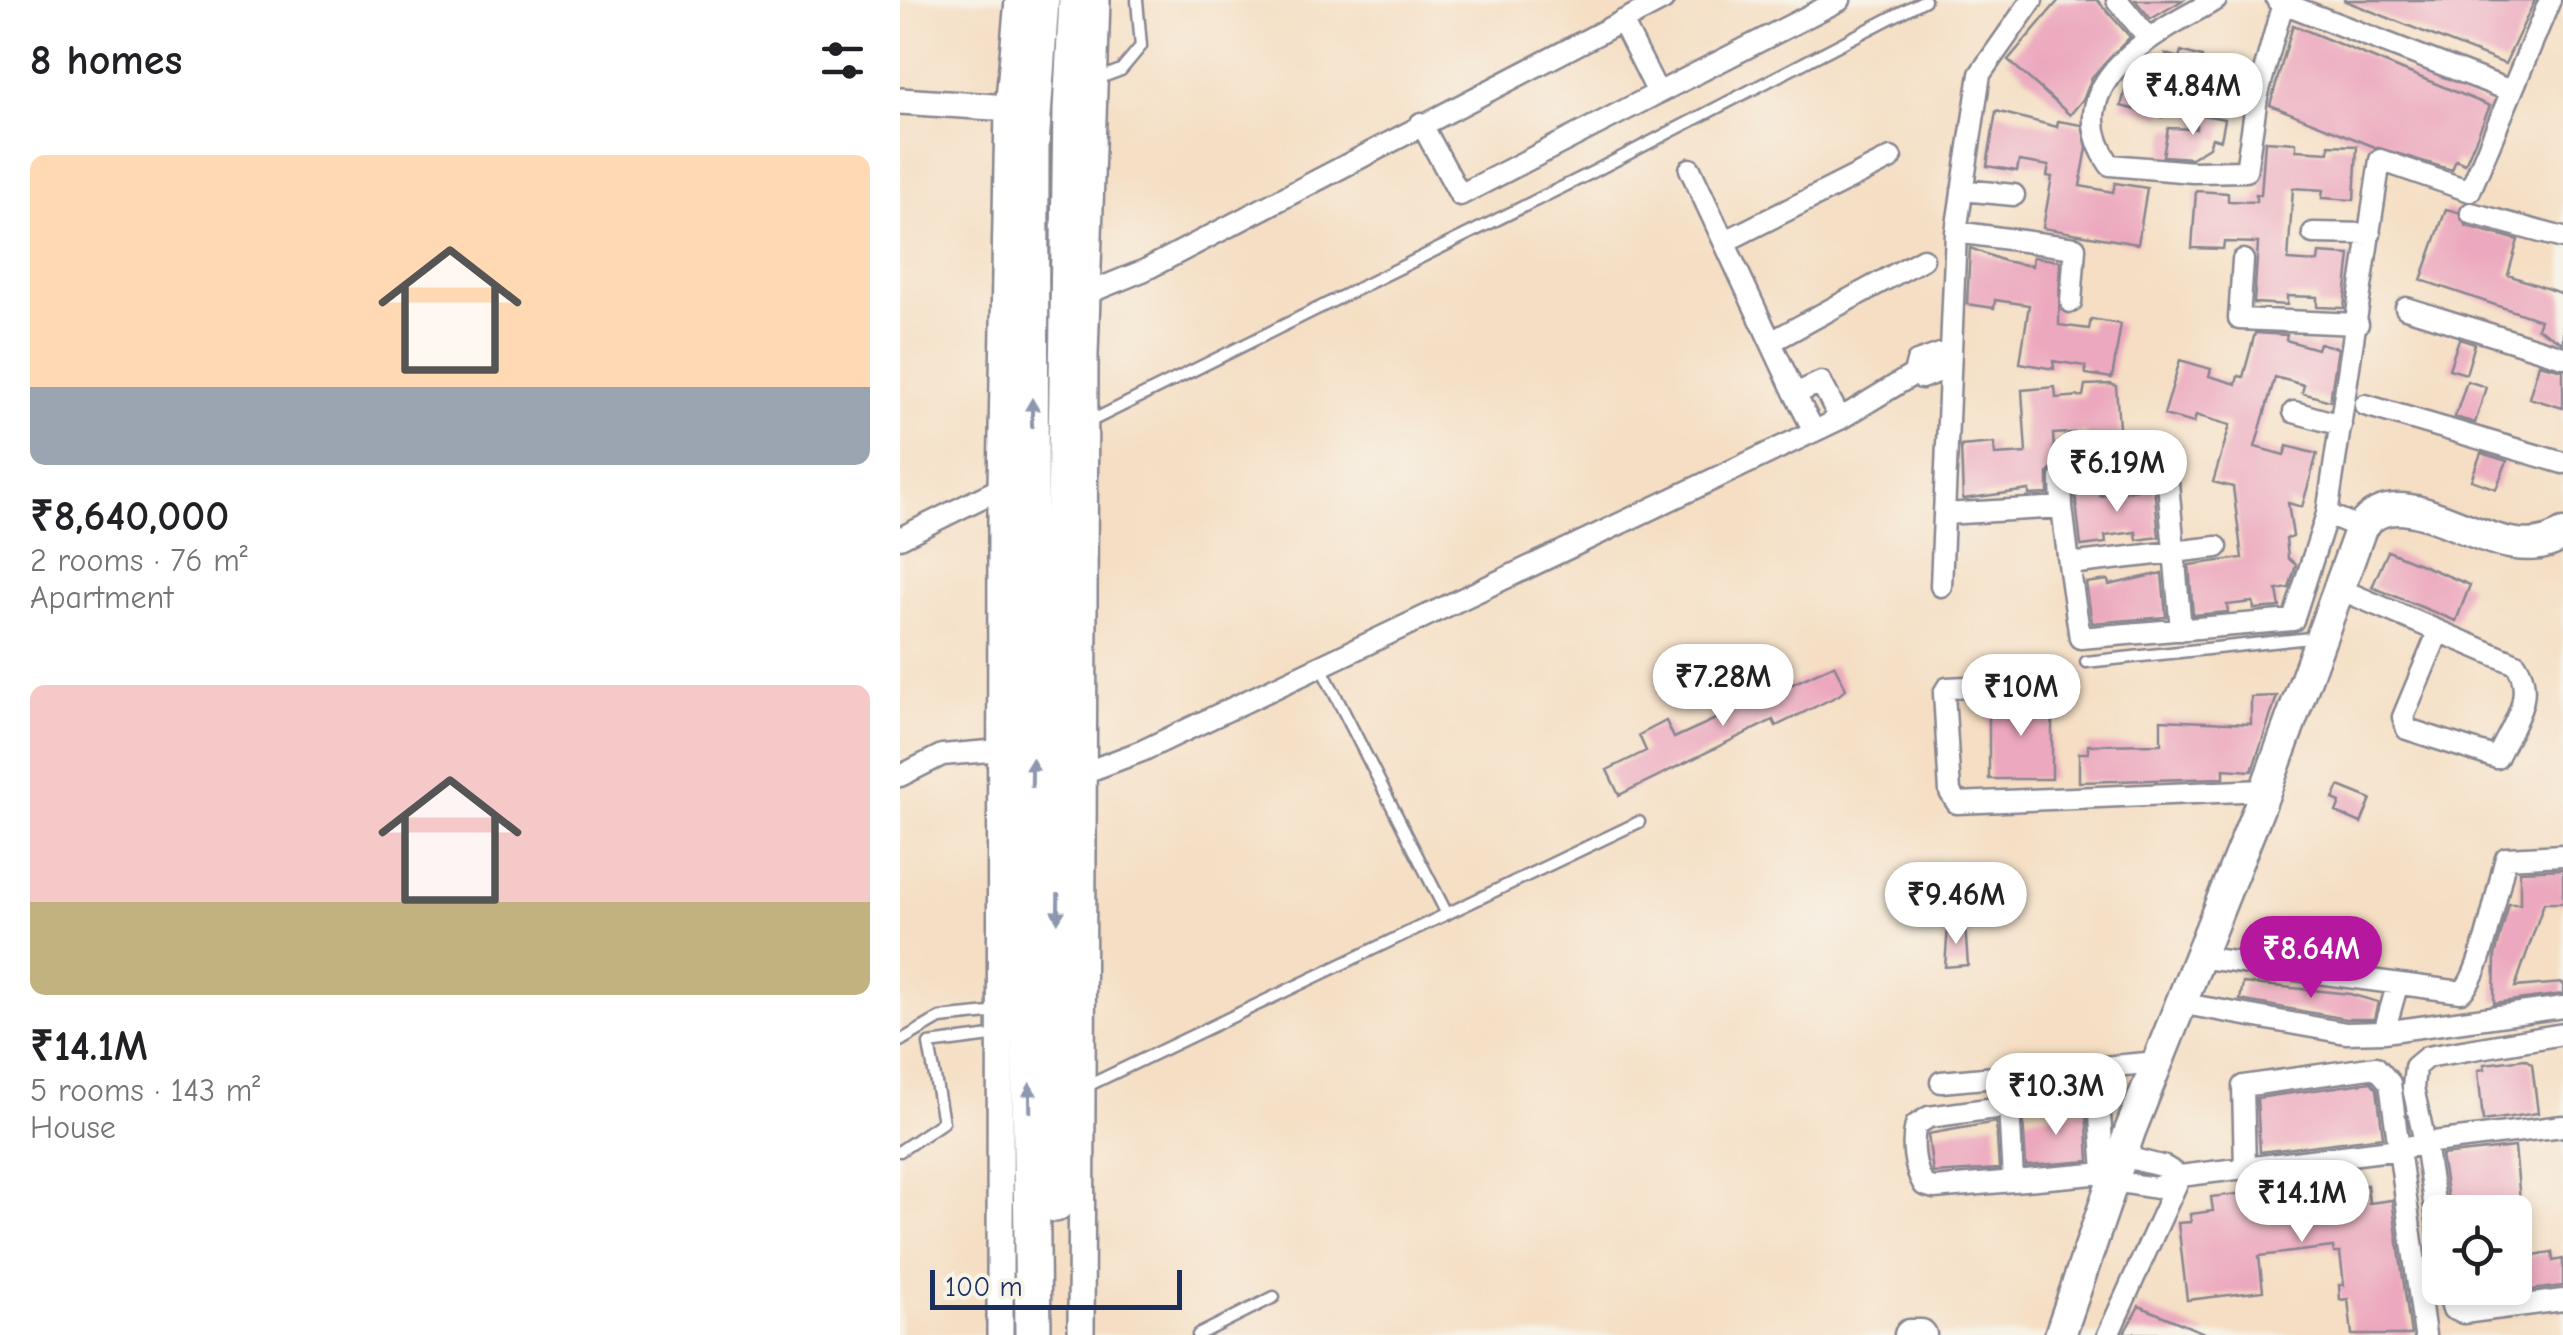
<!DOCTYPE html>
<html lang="en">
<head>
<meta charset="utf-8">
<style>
  :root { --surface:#fff; --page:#f2f2f2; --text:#202124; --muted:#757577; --accent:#b5179e }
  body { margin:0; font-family:"Comic Neue",sans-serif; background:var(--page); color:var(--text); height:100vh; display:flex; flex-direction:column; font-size:38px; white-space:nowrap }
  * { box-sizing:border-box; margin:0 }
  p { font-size:32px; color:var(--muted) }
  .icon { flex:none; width:55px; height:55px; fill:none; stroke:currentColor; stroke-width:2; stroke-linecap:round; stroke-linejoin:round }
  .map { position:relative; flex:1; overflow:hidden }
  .drawer { display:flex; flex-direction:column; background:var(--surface); width:900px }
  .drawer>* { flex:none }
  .buttons { position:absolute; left:1522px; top:1195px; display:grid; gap:20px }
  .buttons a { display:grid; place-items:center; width:110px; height:110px; border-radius:15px; background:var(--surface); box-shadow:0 5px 15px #0003; font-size:50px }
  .scale { position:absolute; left:30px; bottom:25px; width:252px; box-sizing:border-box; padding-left:10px; border:5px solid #1b2f5e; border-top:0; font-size:28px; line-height:35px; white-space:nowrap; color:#1b2f5e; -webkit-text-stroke:8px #f7f3e8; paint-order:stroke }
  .price { position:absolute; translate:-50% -85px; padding:0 22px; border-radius:35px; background:#fff; color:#222; font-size:32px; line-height:65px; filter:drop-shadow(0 2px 5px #0008) }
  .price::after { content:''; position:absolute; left:50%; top:60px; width:30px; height:22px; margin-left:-15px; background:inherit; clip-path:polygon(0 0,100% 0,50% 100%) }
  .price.on { background:var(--accent); color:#fff }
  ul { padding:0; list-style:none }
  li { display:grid; align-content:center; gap:20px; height:530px; padding:0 30px }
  li span { display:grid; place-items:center; height:310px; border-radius:15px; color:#555 }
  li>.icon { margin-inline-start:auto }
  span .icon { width:180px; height:180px; fill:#fffc; stroke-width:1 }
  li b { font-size:42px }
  h2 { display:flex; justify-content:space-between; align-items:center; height:120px; padding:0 30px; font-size:42px }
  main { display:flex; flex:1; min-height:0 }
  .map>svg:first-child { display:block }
  .building { fill:#eca8be }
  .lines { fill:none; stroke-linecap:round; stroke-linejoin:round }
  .service-casing { stroke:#888690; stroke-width:15 }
  .minor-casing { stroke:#888690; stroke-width:25 }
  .tertiary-casing { stroke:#888690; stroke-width:30 }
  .secondary-casing { stroke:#888690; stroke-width:35 }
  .trunk-casing { stroke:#888690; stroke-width:40 }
  .service { stroke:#fff; stroke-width:10 }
  .minor { stroke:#fff; stroke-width:20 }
  .tertiary { stroke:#fff; stroke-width:25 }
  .secondary { stroke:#fff; stroke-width:30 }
  .trunk { stroke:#fff; stroke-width:35 }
  .oneway { fill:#8d97ae }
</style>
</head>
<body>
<main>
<section class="drawer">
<h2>8 homes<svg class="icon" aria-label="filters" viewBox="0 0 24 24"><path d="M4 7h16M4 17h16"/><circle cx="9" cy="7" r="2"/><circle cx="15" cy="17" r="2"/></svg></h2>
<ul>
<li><span style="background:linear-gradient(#ffd9b3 75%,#9aa5b1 0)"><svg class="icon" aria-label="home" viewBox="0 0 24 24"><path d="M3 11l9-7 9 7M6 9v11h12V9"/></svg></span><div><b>₹8,640,000</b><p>2 rooms · 76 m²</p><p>Apartment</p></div></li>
<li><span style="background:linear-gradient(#f6c9c9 70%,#c2b280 0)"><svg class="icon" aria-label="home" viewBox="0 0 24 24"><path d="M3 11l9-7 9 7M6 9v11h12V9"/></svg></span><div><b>₹14.1M</b><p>5 rooms · 143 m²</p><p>House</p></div></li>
</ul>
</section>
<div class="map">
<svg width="1663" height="1335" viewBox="0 0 1663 1335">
  <rect width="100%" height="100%" fill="#f7f3e8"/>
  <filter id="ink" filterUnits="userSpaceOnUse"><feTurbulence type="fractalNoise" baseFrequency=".01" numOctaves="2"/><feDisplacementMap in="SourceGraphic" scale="20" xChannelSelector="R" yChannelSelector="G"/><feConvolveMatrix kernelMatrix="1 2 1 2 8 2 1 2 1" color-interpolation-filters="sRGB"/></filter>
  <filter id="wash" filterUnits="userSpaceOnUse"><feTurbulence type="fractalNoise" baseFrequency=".0048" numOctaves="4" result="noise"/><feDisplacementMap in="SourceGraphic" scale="40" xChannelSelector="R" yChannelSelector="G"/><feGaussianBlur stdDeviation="2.25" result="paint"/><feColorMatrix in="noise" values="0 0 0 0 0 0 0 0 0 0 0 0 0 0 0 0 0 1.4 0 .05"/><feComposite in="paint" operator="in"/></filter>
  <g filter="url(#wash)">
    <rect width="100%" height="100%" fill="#f5dec3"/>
    <g id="blocks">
      <!-- building -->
      <path class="building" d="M1159 0H1197L1230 37 1192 77 1184 98 1170 115 1108 60Z
        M1235 0H1283L1251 19Z
        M1443 0H1635L1605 64Z
        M1393 25 1590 106 1565 164 1556 160 1552 170 1475 147 1370 105Z
        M1281 51 1302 57 1292 94 1265 107 1262 117 1221 106 1228 81 1246 86 1248 77 1266 74 1270 61 1266 54 1279 58Z
        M1096 111 1157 127 1158 121 1182 125 1187 148 1180 186 1213 192 1215 183 1247 188 1238 244 1143 228 1152 177 1147 176 1149 166 1119 161 1117 171 1087 166Z
        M1297 114 1325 119 1321 140 1312 138 1309 147 1291 158 1263 156 1268 128 1296 129Z
        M1365 141 1396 143V150L1429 152V145L1457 146 1454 200 1422 198 1423 190 1393 188 1388 260 1418 262 1419 253 1450 255 1444 308 1417 307V297L1387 296V305L1354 303 1358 243 1324 242 1323 249 1292 248 1296 191 1328 193V201L1356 202V194L1361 195Z
        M1546 209 1558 212 1566 226 1618 240 1608 275 1663 294V343L1637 328 1640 320 1521 280Z
        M1070 248 1104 261 1132 266 1133 257 1160 261 1159 325 1189 329 1191 319 1221 324 1212 378 1186 374 1185 366 1153 361 1154 369 1120 363 1129 305 1095 300 1094 308 1067 304Z
        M1355 333 1387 335 1386 340 1417 349 1419 343 1438 348 1430 401 1402 393 1404 385 1375 377 1355 447 1384 455 1387 446 1417 454 1402 507 1388 503 1393 536 1386 538 1388 558 1396 565 1389 588 1377 590 1380 607 1354 609 1353 602 1327 605 1328 612 1293 615 1289 565 1342 558 1333 487 1313 482 1330 425 1296 415 1294 423 1264 415 1280 360 1311 369 1309 376 1336 384 1338 376 1343 377Z
        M1559 339 1575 344 1566 374 1549 369Z
        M1639 364 1663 370V408L1629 398Z
        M1567 381 1586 387 1575 423 1555 417Z
        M1211 384 1216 386 1220 442 1187 444 1186 432 1153 434 1155 466 1148 473V494L1129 495V490L1063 499 1061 446 1094 443 1095 455 1126 453 1122 390 1155 387 1156 398 1183 396 1185 385Z
        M1581 453 1607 461 1596 489 1571 480Z
        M1254 486 1259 537 1237 540 1236 532 1205 536 1206 543 1181 546 1175 493 1200 490V496Z
        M1488 551 1570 585 1556 621 1472 587Z
        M1262 573 1266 617 1192 623 1186 583 1208 580 1209 585Z
        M934 665 946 689 939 695 876 726 873 720 719 795 707 770 746 751 739 735 766 721 774 738Z
        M1377 696 1352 771 1324 769V778L1179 782V753H1188V745L1261 744V720L1351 724V697Z
        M1122 698H1152V779H1089V700Z
        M1439 786 1471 799 1461 823 1436 812 1440 802 1433 799Z
        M1663 869V903H1644L1615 987 1663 983V994L1594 1003 1595 956 1609 904H1620V871Z
        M1048 925H1065L1068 965 1045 967Z
        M1343 983 1450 994 1478 1002 1474 1019H1447L1340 1000Z
        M1625 1059 1632 1064 1638 1113 1583 1121 1578 1070 1585 1069 1584 1064Z
        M1471 1082 1477 1089 1483 1137 1360 1152 1357 1098Z
        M1186 1109 1189 1161 1126 1166 1123 1118Z
        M1096 1122 1099 1169 1033 1173 1028 1134Z
        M1615 1147 1621 1212H1550L1541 1155Z
        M1456 1173 1458 1186 1467 1185 1469 1203 1492 1200 1511 1335H1452L1448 1299 1440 1300 1439 1285H1444L1440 1253H1434L1433 1247 1359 1256 1363 1291 1287 1300 1278 1223 1291 1222 1290 1214 1313 1211 1311 1197 1354 1192 1353 1186Z
        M1652 1252 1653 1261 1663 1259V1286L1615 1292V1258Z
        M1239 1306 1309 1335 1224 1333Z"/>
    </g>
  </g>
  <g filter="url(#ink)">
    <use href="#blocks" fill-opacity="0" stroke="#888690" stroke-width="2.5"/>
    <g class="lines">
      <defs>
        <path id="service" d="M197 79 221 70 241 46 237 0
          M187 423 689 174 1025 0
          M1186 662 1419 637
          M421 667 547 914
          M0 1041 40 1018 99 1012
          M183 1088 739 822
          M0 1151 43 1122 29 1044 99 1035
          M298 1335 374 1297"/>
        <path id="minor" d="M1217 0 1247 36
          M1316 0C1257 31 1154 84 1210 165L1293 172 1346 171 1357 97 1383 3 1377 0
          M1383 3 1611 91
          M758 93 940 0
          M521 123 560 195 758 93 722 21
          M790 169 895 394 921 382 940 419
          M1062 190 1114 195
          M1571 213 1663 238
          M1056 232 1175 248 1171 302
          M1413 233 1470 234
          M824 242 991 158
          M1343 260 1339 319 1458 324
          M188 293 245 270 763 0
          M1506 308 1663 357
          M871 342 1023 259
          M1048 368 1021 378 1014 374 1017 362 1049 351
          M895 394 914 431
          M1465 405 1663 463
          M1394 412 1441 425
          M1162 507 1161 478 1266 460 1281 630
          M1044 514 1162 507 1169 564 1317 547
          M1427 514 1480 160 1570 191 1650 0
          M0 538 101 488 115 487
          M1169 564 1180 638 1393 620 1427 514 1461 528
          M1041 586 1056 232 1080 74 1132 0
          M1437 588 1616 664C1637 696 1611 727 1597 758L1507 729 1503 717 1538 633
          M1148 683 1047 688 1044 693 1050 792 1057 803 1365 790
          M186 772 242 751 940 419 1014 374
          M0 776 42 755 101 750
          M1297 957 1561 992C1581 979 1598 885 1606 858L1663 855
          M1279 1003 1446 1033 1484 1032 1663 1007
          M1484 1032 1497 986
          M1663 1034 1527 1057 1515 1067 1513 1088 1525 1143 1663 1126
          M1041 1082 1257 1062
          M1109 1106 1113 1180
          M1222 1156 1265 1167 1280 1176
          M1345 1168 1343 1086 1476 1067 1490 1083 1499 1149 1525 1143 1540 1241
          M1204 1172 1199 1101 1189 1095 1029 1117 1016 1125C1011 1143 1014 1169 1024 1185L1034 1188 1216 1172
          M1213 1181 1256 1188 1280 1176 1499 1149 1525 1335
          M1547 1288 1553 1309 1563 1313 1663 1300
          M1208 1335 1280 1176"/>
        <path id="tertiary" d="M0 101 125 109
          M100 1335 101 488 108 110 118 0
          M181 1335 185 355 197 0"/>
        <path id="secondary" d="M1010 1335H1021
          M1160 1335 1230 1131 1360 805 1461 528C1505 466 1601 579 1663 534"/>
        <path id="trunk" d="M155 1204 171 110 177 0
          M133 1335 129 982 131 146 141 0"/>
      </defs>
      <!-- service casing -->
      <use href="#service" class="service-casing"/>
      <!-- minor casing -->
      <use href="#minor" class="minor-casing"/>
      <!-- tertiary casing -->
      <use href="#tertiary" class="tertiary-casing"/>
      <!-- secondary casing -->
      <use href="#secondary" class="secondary-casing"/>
      <!-- trunk casing -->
      <use href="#trunk" class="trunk-casing"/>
      <!-- service -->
      <use href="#service" class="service"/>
      <!-- minor -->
      <use href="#minor" class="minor"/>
      <!-- tertiary -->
      <use href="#tertiary" class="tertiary"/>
      <!-- secondary -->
      <use href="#secondary" class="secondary"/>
      <!-- trunk -->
      <use href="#trunk" class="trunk"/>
    </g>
    <!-- one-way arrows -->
    <defs><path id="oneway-solid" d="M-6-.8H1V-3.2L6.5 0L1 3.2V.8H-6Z" transform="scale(2.5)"/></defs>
    <g class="oneway">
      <use href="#oneway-solid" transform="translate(132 413) rotate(-90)"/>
      <use href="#oneway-solid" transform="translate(132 773) rotate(-89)"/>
      <use href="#oneway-solid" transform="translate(158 908) rotate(91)"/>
      <use href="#oneway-solid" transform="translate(130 1098) rotate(-91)"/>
    </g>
  </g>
</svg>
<div class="buttons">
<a><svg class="icon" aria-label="locate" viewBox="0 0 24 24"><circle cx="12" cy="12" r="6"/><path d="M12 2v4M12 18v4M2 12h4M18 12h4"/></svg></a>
</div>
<div class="scale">100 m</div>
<b class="price" style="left:1293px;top:138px">₹4.84M</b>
<b class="price" style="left:1217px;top:515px">₹6.19M</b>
<b class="price" style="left:823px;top:729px">₹7.28M</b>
<b class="price" style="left:1121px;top:739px">₹10M</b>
<b class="price" style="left:1056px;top:947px">₹9.46M</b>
<b class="price on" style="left:1411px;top:1001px">₹8.64M</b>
<b class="price" style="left:1156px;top:1138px">₹10.3M</b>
<b class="price" style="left:1402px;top:1245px">₹14.1M</b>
</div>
</main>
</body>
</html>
